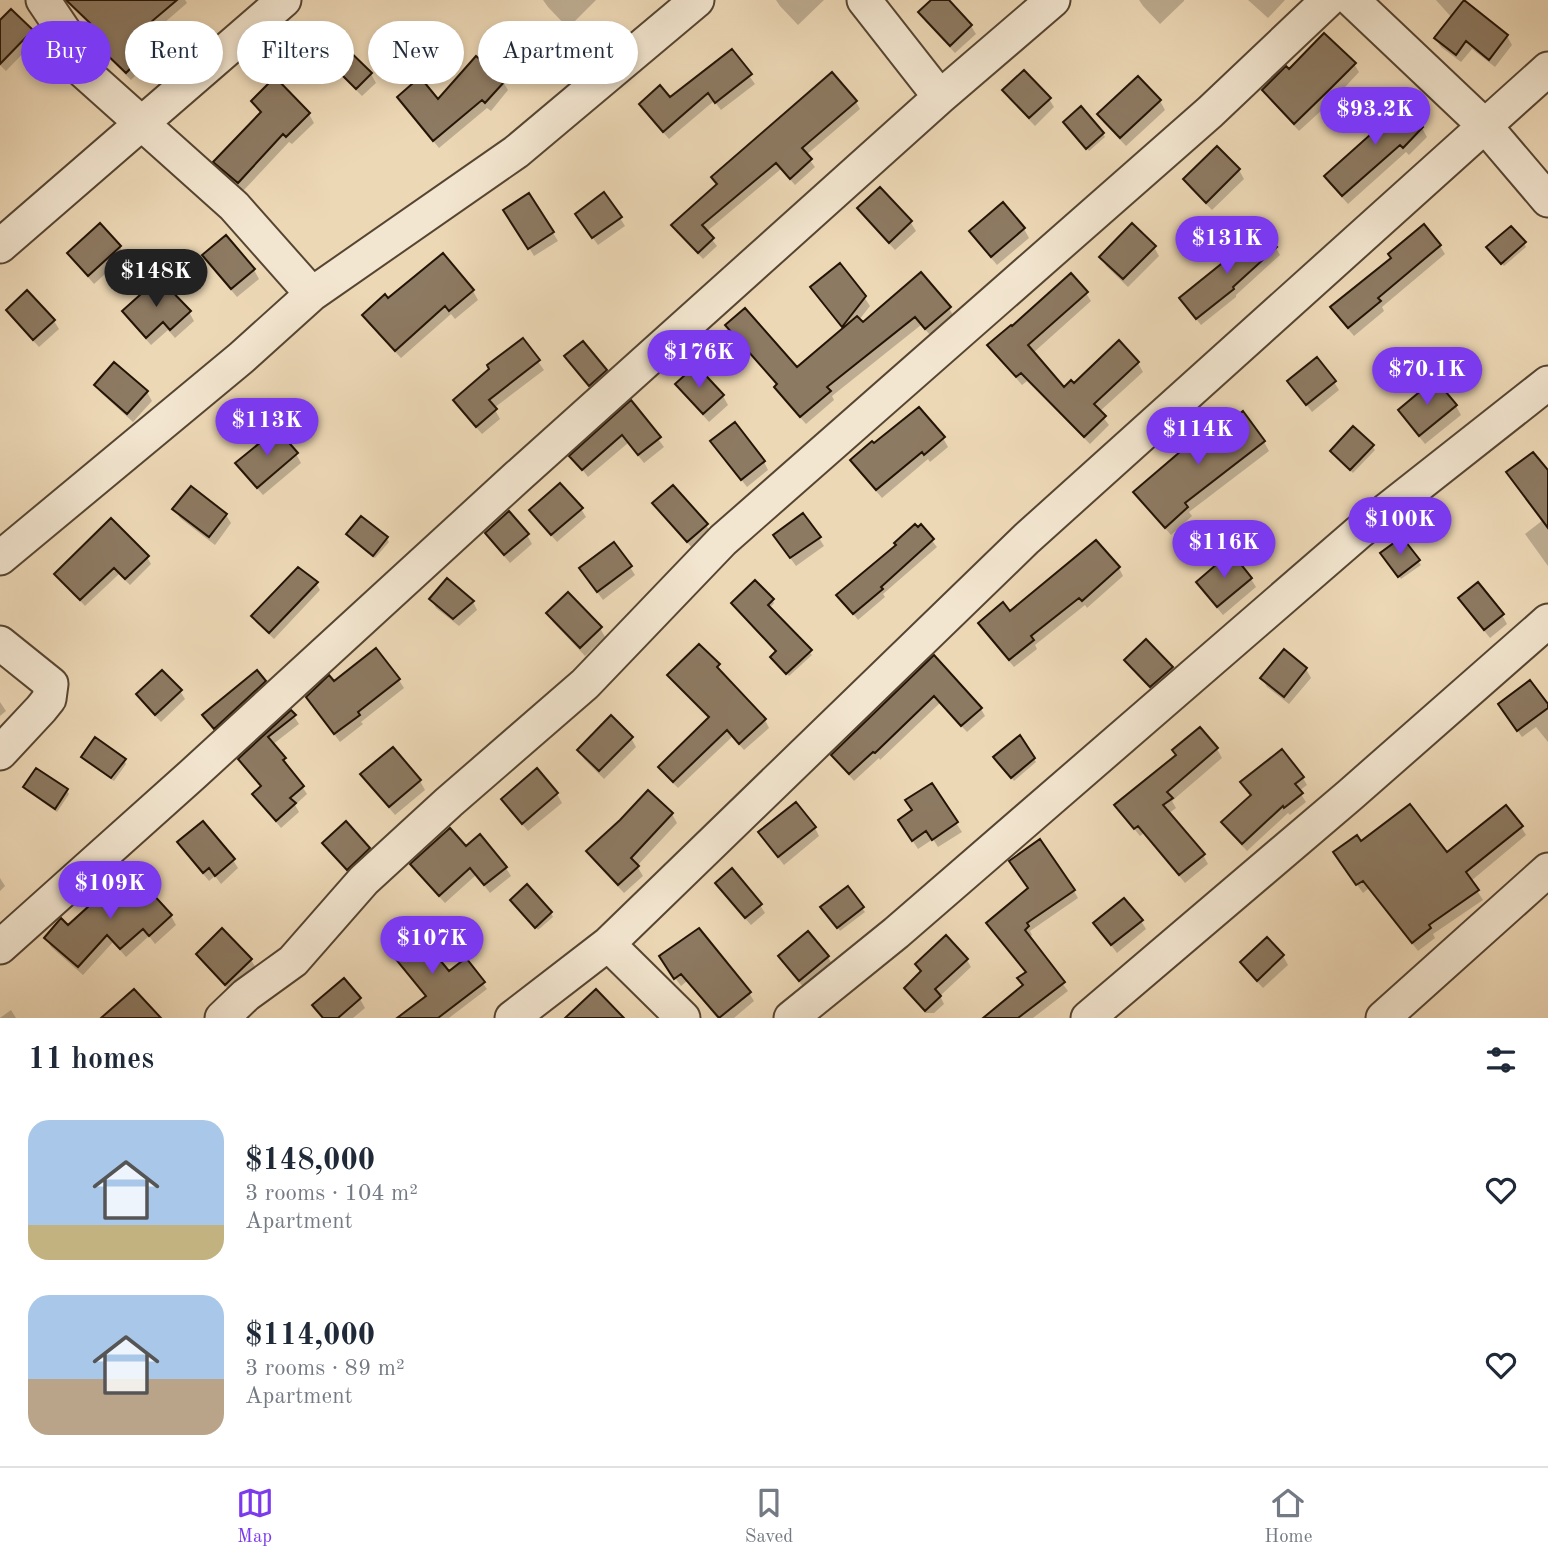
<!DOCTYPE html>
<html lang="en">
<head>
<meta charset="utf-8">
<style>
  :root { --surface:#fff; --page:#f6f6f7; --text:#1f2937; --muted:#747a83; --line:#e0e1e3; --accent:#7c3aed }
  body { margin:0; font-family:"Old Standard TT",serif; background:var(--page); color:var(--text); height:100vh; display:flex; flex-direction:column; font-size:26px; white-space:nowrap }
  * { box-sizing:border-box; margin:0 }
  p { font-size:23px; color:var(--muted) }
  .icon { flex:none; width:38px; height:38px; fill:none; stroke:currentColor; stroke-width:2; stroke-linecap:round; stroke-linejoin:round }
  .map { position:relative; height:1018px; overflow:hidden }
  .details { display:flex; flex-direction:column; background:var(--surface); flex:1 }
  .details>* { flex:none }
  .guide { position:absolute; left:21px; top:21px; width:700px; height:63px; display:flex; gap:14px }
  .price { position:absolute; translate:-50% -60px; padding:0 16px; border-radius:24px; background:var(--accent); color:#fff; font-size:23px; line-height:46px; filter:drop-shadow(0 2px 4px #0008) }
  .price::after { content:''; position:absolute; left:50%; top:42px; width:21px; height:16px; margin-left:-10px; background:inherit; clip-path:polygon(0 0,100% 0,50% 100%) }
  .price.active { background:#222; color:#fff }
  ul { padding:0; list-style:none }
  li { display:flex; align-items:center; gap:21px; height:175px; padding:0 28px }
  li span { display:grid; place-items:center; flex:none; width:196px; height:140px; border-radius:21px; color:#555 }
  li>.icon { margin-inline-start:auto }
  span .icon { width:84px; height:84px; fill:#fffc; stroke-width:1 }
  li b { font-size:30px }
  h2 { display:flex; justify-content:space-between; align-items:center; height:84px; padding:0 28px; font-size:30px }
  .pill { padding:0 24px; border-radius:32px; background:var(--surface); box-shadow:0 4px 10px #0003; font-size:24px; line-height:63px }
  .pill.active { background:var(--accent); color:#fff }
  .menu { display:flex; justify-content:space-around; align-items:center; height:98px; border-top:2px solid var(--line); background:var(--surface); font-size:19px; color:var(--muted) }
  .menu a { display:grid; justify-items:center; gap:4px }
  .menu .active { color:var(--accent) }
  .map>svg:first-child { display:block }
  .shadow { fill:#0003 }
  .building { fill:#8d7a62; stroke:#241406; stroke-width:2 }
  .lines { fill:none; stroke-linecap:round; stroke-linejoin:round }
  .street-casing { stroke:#564532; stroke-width:37 }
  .street { stroke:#f3e6d0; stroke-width:33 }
</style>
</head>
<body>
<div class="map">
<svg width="1548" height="1018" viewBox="0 0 1548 1018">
  <rect width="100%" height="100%" fill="#edd8b6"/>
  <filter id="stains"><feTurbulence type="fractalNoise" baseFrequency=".00286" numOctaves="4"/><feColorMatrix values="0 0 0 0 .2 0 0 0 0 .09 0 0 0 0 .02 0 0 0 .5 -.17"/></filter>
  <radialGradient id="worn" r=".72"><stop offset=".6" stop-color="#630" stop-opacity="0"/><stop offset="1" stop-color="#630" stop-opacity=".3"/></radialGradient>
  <!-- shadow -->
  <path class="shadow" d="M67 0H185L187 3 156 30 167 44 131 80 108 57 103 49 106 47 94 35 89 26 90 25 74 9Z
    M543 0H596L568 28 548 7Z
    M776 0H824L798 25 780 6Z
    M933 0H947L971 26 976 34 955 53 925 21 920 12Z
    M1139 0H1184V1L1160 24 1143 6Z
    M1248 0H1285L1268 18Z
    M1436 0H1461L1507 36 1512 45 1495 67 1472 49 1461 62 1441 47 1436 39 1452 18Z
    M0 23 31 31 36 40 6 71 0 65Z
    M732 52 755 84 721 110 714 101 669 139 646 113 641 104 670 99Z
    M328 59 371 74 376 83 362 96 333 67Z
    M1354 64 1359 72 1334 99 1299 131 1269 99 1264 90 1289 72Z
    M1138 78 1160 101 1165 110 1126 146 1104 123 1099 114Z
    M275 79 309 114 314 123 292 144 289 142 243 191 220 170 215 162 262 114 253 101Z
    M503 82 508 90 491 111 487 108 439 148 404 106 399 97 438 101Z
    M1004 90 1049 99 1054 107 1035 126 1009 99Z
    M856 102 860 109 806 155 815 167 795 185 781 169 706 232 717 246 703 259 678 233 674 225 718 186 713 177Z
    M1375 119 1422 128 1427 137 1409 155 1406 152 1348 204 1331 185 1326 176 1381 128Z
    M1067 126 1103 134 1105 137 1089 151Z
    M1217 148 1239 170 1244 179 1212 210 1190 188 1185 180Z
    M880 189 911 223 916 231 895 250 864 217 859 208Z
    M529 195 558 241 534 256 506 210Z
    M1002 204 1024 229 1029 238 997 265 976 240 971 232Z
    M620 218 625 226 598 245 582 223Z
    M100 225 120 247 125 256 94 284 75 262 70 254Z
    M1262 233 1276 248 1280 255 1236 295V297L1201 325 1186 306Z
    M225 238 254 270 259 279 237 297 209 264 204 255Z
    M1524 243 1526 247 1504 266 1491 251Z
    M1440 246 1445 254 1382 307 1384 311 1354 336 1337 316 1333 308Z
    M1154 247 1159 256 1128 287 1106 266 1101 257Z
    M443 255 473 291 478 300 455 319 451 314 401 358 369 324 364 315 388 300Z
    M812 288 864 297 870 306 859 320 863 324 949 308 954 317 931 336 921 325 832 396 834 400 806 424 781 396 776 387 778 385 732 334 727 325 797 369 844 330Z
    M1086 293 1091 301 1033 353 1064 389 1074 385 1119 343 1138 363 1143 372 1099 412 1109 425 1090 444 1027 381 1022 385 995 353 990 345Z
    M8 310 54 321 59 329 39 347 13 319Z
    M124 312H189L194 321 175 338 168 330 151 345 129 320Z
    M523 340 544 370 494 408 500 419 482 434 460 409 455 400Z
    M569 360 605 371 608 375 592 389Z
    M114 364 147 392 152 401 133 422 101 393 96 385Z
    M696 367 723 396 728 405 709 422 683 393 678 384Z
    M1435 381 1456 406 1461 415 1425 444 1405 419 1400 410Z
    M1289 382H1334L1339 390 1312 412Z
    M631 403 664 447 644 463 628 443 588 477 572 456Z
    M1215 435 1264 442 1269 451 1189 512 1192 516 1171 535 1141 501 1136 493Z
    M943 438 948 447 930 462 928 459 882 498 857 469 852 460Z
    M712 442 764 462 768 470 747 487Z
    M1372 446 1375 450 1353 473 1334 455Z
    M296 454 301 463 263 495 243 472 238 463Z
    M1548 473V566L1525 534 1543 520Z
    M655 504 706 525 711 533 693 549 660 512Z
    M175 509 226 515 231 523 215 545 180 518Z
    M581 509 586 517 557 542 537 519Z
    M921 527 937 547 883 594 885 597 858 620 838 595Z
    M487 533 527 535 532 544 510 563 492 542Z
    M348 534 387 539 389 542 375 558 350 538Z
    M819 538 824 546 796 566 780 544Z
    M1402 539 1421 565 1401 579 1385 557Z
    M1095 542 1119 568 1123 576 1087 608 1085 605 1035 645 1037 649 1014 667 984 631 980 623 1010 614Z
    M147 557 151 564 130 585 119 574 85 606 61 581 56 574Z
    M630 567 635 575 603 600 586 577Z
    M1251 579 1256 587 1223 615 1203 591 1198 582Z
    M316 583 320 590 274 639 257 623 253 616Z
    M1460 598 1502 615 1507 624 1490 638 1465 607Z
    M431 599 473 602 477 610 459 626 436 608Z
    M772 600 774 603 769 609 812 655 789 676 774 661 778 652 733 603Z
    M548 613 600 628 605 637 585 656 553 622Z
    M1146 641 1172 668 1177 677 1156 695 1131 668 1126 660Z
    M934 657 981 709 985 716 967 732 940 703 880 760 879 758 854 781 838 763 833 755Z
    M718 665 722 674 765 720 769 728 744 750 732 737 678 788 665 775 661 767 709 719 674 683 669 676Z
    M1306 669 1311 678 1289 704 1267 687 1262 678Z
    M399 680 404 688 361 722 363 724 340 742 313 706 334 684Z
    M265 682 270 690 220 736 205 715Z
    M180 691 185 699 161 722 143 703 138 695Z
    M0 702 6 711 0 716Z
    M1548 707V742L1536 727 1522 737 1504 711Z
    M291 712 299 724 272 745 284 759 307 794 295 805 299 812 281 828 259 802 254 794 262 788 241 759Z
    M1200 729 1217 749 1222 758 1172 801 1176 808 1168 814 1203 855 1208 864 1185 883 1144 833 1140 836 1122 814 1177 756Z
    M1020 737 1036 762 1014 781 997 761Z
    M631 738 636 747 604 779 584 759 579 750Z
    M83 757 124 760 126 764 114 781 85 761Z
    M537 771 557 794 562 803 528 831 508 808 503 799Z
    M1303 778 1307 785 1299 791 1306 802 1290 815 1288 813 1247 851 1227 830 1223 822 1252 796 1247 790Z
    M420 781 425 790 395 815 368 783Z
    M931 785 962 832 938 847 933 839 918 849 905 829 914 811Z
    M25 787 67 791 69 794 57 812 27 791Z
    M648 793 672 814 677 823 637 866 643 876 624 893 593 860 588 851Z
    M346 823 372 856 352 875 328 850 324 844Z
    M1521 827 1526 835 1471 881 1483 900 1433 934 1435 938 1418 951 1369 888 1363 893 1340 861 1361 843 1447 855Z
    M815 828 819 836 784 865 765 841 760 833Z
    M180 843 233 860 238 868 221 884 215 876 209 881 184 851Z
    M466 848 506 868 511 876 490 893 476 875 445 903 417 873 412 864Z
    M0 878 5 886 0 891Z
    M140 882 171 916 176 925 155 944 149 936 126 957 113 942 83 975 51 947 46 938 68 927 132 888Z
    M717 883 760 905 765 913 751 925 722 892Z
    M848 889 865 912 840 931 825 911Z
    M1074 891 1078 898 1030 931 1032 935 1028 938 1068 991 1033 1018H985L1024 987 1027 973 992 931 988 923Z
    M514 904 551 913 553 917 538 930Z
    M1141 921 1146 929 1117 953 1101 932Z
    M808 934 828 957 833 966 805 989 785 965 780 957Z
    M1267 939 1283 956 1288 965 1263 988 1247 971 1242 963Z
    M198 955 251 960 256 968 231 992 203 963Z
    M967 960 971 967 940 996 944 1004 934 1013H926L910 995 906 988Z
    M466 961 487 989 449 1018H408L449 973Z
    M666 965 749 993 754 1001 734 1018H717L687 981 681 986Z
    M344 981 360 999 365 1008 353 1018H323L314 1005Z
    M11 1010 16 1018H0Z"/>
  <!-- building -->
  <path class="building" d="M66 0H177L151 22 163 35 126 73 101 49 106 44 87 26 90 23Z
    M931 0H949L972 25 950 46 918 12Z
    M1464 0 1508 35 1489 60 1466 41 1456 55 1434 38Z
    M11 9 33 30 0 64V20Z
    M1324 33 1356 63 1329 90 1294 124 1262 90 1286 66 1289 69Z
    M341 43 372 73 356 89 325 58Z
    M732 49 752 74 715 103 708 93 663 132 639 104 660 85 670 97Z
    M476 56 505 81 485 103 482 100 433 141 397 97 420 77 438 99Z
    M1024 70 1051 98 1029 118 1002 90Z
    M832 72 857 101 802 148 812 159 790 179 776 163 702 225 714 238 698 253 671 225 717 184 711 177Z
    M1138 76 1161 100 1120 138 1097 114Z
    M275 77 310 113 286 137 283 134 238 183 213 162 261 112 251 101Z
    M1393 99 1423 127 1403 148 1400 145 1342 196 1324 176 1380 126 1373 119Z
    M1081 106 1104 133 1086 149 1063 122Z
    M1217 146 1240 169 1206 203 1183 179Z
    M880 187 912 221 889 243 857 208Z
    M604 192 622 217 592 238 575 214Z
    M529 193 554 232 528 249 503 210Z
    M1003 202 1025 228 991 257 969 231Z
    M100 223 121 246 88 276 67 253Z
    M1132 223 1156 246 1123 279 1099 257Z
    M1424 224 1441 245 1378 298 1381 301 1348 328 1330 307 1391 258 1388 254Z
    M1511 226 1526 242 1501 264 1486 247Z
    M1262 231 1277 247 1233 287 1234 289 1196 319 1179 298Z
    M226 235 255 269 231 289 202 255Z
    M443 253 474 290 449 311 445 306 395 351 362 315 385 294 388 298Z
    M840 263 866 296 842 327 810 287Z
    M921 272 951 307 925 329 915 317 827 387 831 391 800 417 774 387 777 384 725 325 745 308 797 367 857 316 863 322Z
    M1071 273 1088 292 1028 345 1064 387 1071 380 1074 383 1119 340 1139 362 1094 404 1106 416 1084 437 1021 373 1016 377 987 345 1011 325 1012 326Z
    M159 278 191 311 170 330 163 322 146 338 122 311Z
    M27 290 55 320 33 340 6 310Z
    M523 338 540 360 489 400 497 409 476 427 453 400 489 369 487 365Z
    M583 341 607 370 589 386 564 356Z
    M1317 357 1336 381 1306 405 1287 381Z
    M114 362 148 391 127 414 94 385Z
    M696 365 724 395 703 414 675 384Z
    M1435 379 1457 405 1419 436 1398 410Z
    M631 400 661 437 638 455 622 435 582 470 569 456Z
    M919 407 945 437 924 455 922 452 876 490 850 460 872 441 874 443Z
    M1243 411 1265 441 1185 503 1188 507 1165 528 1133 492 1188 445 1185 443 1209 424 1216 432Z
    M735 422 765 461 741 480 710 441Z
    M1353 426 1374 445 1350 470 1330 451Z
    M277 429 298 453 257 488 235 463Z
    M1533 452 1548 470V528L1506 472Z
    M560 483 583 508 551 535 529 510Z
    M673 485 708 524 687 542 652 503Z
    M191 486 227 514 209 537 172 509Z
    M509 511 529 534 504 555 485 533Z
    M803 513 821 537 790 558 773 535Z
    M361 516 388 537 373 556 346 534Z
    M111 518 149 556 125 579 114 568 80 600 54 574Z
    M915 524 918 527 921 524 934 539 881 587 883 589 853 614 836 595 896 545 894 543Z
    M1402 537 1420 560 1398 577 1380 553Z
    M1096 540 1120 567 1082 601 1079 598 1031 636 1034 640 1009 660 978 623 1003 602 1010 611Z
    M614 542 632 566 597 592 579 568Z
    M1231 552 1252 578 1217 607 1196 582Z
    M298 567 318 582 269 633 251 616Z
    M447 578 474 601 453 619 429 599Z
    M755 580 774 599 768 605 812 650 786 674 770 657 776 651 731 603Z
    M1478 582 1504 614 1484 630 1458 598Z
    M568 592 602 627 580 648 546 613Z
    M1146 639 1173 667 1150 687 1124 660Z
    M699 644 720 664 717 667 766 719 739 744 727 730 673 782 658 767 709 717 667 675Z
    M376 648 400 679 358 712 360 715 334 734 306 697 329 675 334 681Z
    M1284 649 1307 668 1284 697 1260 678Z
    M934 655 982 708 961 726 934 696 875 753 873 752 849 774 831 755Z
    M162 670 182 690 155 715 136 694Z
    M257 670 266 681 214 729 202 715Z
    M1530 680 1548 704V708L1517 731 1498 704Z
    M291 710 296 715 268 737 286 758 283 760 304 786 290 798 296 803 276 821 252 794 261 786 238 759Z
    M611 715 633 737 599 771 577 750Z
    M1200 727 1218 748 1167 792 1173 798 1163 805 1205 854 1179 875 1138 826 1134 829 1114 805 1176 755 1172 750Z
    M1020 735 1035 758 1011 778 993 757Z
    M95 737 126 759 111 778 81 757Z
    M393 747 421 780 389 807 360 774Z
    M1282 749 1304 777 1295 784 1303 793 1284 808 1283 806 1242 844 1221 822 1251 795 1240 782Z
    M36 768 68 789 55 809 23 787Z
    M537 768 558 793 522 824 501 799Z
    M932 783 958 822 932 840 926 831 912 841 898 820 912 810 905 800Z
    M648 790 673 813 631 858 639 866 618 885 586 851 620 820Z
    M796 802 816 827 778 857 758 832Z
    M1410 804 1447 852 1506 805 1523 826 1466 872 1479 890 1429 925 1431 928 1412 943 1363 881 1356 885 1333 852 1357 835 1361 841Z
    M203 821 235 859 215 876 209 868 203 873 177 842Z
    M346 821 370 848 347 870 322 843Z
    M450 828 466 846 480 834 507 867 484 885 470 868 439 896 410 864Z
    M1040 839 1075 890 1027 923 1029 926 1025 930 1065 982 1018 1018H983L1023 985 1017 978 1026 972 986 923 1028 888 1009 861Z
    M732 868 762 904 745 918 715 883Z
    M122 876 132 886 140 880 172 915 149 936 143 929 120 949 107 935 78 967 44 938 61 918 68 925Z
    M527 884 552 912 535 928 510 900Z
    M848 886 864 907 837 928 820 907Z
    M1124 898 1143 920 1111 945 1093 923Z
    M411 925 449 971 466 958 485 982 438 1018H397L426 996 385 946Z
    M222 928 252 959 225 985 196 954Z
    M699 928 751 992 719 1018 681 974 674 979 659 956Z
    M808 931 829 956 799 981 778 956Z
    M946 935 968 959 935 989 941 996 925 1011 904 988 921 971 915 964Z
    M1267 937 1284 955 1257 981 1240 962Z
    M344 978 361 998 338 1018H323L312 1005Z
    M134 989 161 1018H101Z
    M596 989 624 1018H565Z"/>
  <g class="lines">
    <defs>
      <path id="street" d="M43 0 70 40 82 70 234 206 312 294
        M864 0 940 97
        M1352 0 1485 126 1548 200
        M0 246 284 0
        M0 558 241 358 312 294 516 152 697 0
        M0 643 51 684 49 699 41 709 0 753
        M608 944 683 1018
        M0 947 192 775 517 477 940 97 1053 0
        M222 1018 246 995 293 961 364 880 449 802 585 684 723 540 1210 112 1328 0
        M512 1018 608 944 1026 539 1548 69
        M791 1018 896 933 1359 532 1548 383
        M1088 1018 1350 795 1548 621
        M1383 1018 1548 870"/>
    </defs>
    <!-- street casing -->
    <use href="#street" class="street-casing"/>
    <!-- street -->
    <use href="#street" class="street"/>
  </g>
  <rect width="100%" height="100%" filter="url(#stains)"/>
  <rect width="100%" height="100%" fill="url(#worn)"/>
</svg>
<b class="price" style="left:1375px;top:147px">$93.2K</b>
<b class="price" style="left:1227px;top:276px">$131K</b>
<b class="price active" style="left:156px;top:309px">$148K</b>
<b class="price" style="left:699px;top:390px">$176K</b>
<b class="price" style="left:1427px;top:407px">$70.1K</b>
<b class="price" style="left:267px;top:458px">$113K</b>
<b class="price" style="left:1198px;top:467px">$114K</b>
<b class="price" style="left:1400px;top:557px">$100K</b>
<b class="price" style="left:1224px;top:580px">$116K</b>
<b class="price" style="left:110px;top:921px">$109K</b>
<b class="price" style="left:432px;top:976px">$107K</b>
<div class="guide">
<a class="pill active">Buy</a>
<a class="pill">Rent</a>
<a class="pill">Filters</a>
<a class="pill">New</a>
<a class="pill">Apartment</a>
</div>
</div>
<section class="details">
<h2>11 homes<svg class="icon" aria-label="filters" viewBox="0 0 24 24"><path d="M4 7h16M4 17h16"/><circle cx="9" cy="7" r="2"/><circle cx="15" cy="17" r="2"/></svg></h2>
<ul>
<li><span style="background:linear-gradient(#a9c7e8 75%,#c2b280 0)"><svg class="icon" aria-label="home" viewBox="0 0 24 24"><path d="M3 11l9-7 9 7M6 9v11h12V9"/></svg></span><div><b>$148,000</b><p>3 rooms · 104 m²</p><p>Apartment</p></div><svg class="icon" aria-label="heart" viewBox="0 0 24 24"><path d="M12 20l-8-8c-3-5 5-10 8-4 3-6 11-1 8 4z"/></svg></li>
<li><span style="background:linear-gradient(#a9c7e8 60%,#b9a48a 0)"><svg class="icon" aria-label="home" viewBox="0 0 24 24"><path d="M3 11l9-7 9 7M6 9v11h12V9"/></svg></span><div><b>$114,000</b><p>3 rooms · 89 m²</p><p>Apartment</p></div><svg class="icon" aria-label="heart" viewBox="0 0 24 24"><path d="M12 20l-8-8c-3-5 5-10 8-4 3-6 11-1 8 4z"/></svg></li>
</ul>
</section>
<nav class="menu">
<a class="active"><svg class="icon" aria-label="map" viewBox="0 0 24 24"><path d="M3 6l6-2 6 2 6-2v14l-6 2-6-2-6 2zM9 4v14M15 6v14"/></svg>Map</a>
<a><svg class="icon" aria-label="saved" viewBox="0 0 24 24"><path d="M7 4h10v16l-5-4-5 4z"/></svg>Saved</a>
<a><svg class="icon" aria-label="home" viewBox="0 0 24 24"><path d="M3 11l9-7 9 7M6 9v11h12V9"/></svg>Home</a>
</nav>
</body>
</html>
